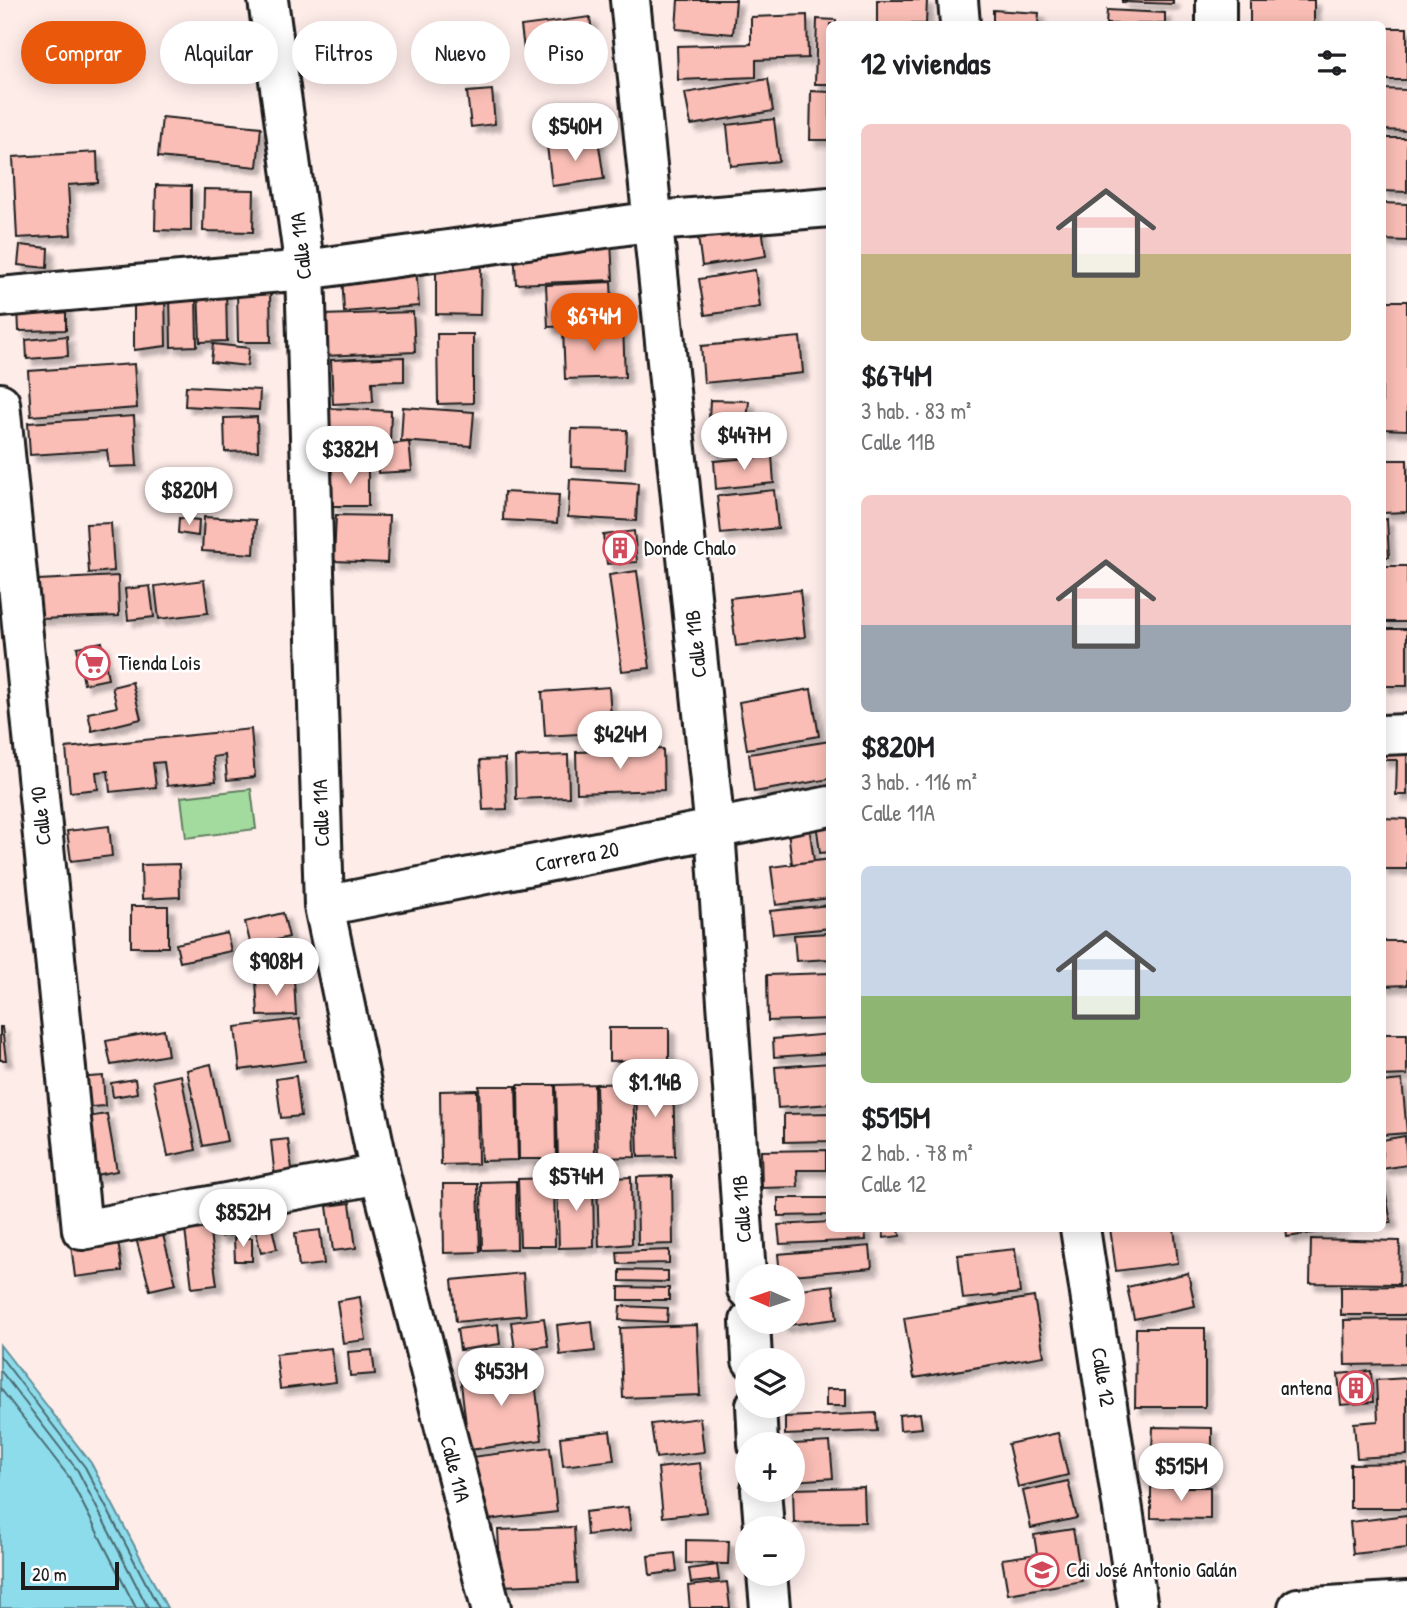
<!DOCTYPE html>
<html lang="es">
<head>
<meta charset="utf-8">
<style>
  :root { --surface:#fff; --page:#f2f2f2; --text:#202124; --muted:#757577; --accent:#ea580c }
  body { margin:0; font-family:"Patrick Hand",sans-serif; background:var(--page); color:var(--text); height:100vh; display:flex; flex-direction:column; font-size:26px; white-space:nowrap }
  * { box-sizing:border-box; margin:0 }
  p { font-size:23px; color:var(--muted) }
  .icon { flex:none; width:38px; height:38px; fill:none; stroke:currentColor; stroke-width:2; stroke-linecap:round; stroke-linejoin:round }
  .map { position:relative; flex:1; overflow:hidden }
  .side { position:absolute; left:826px; top:21px; width:560px; height:1211px; display:flex; flex-direction:column; background:var(--surface); border-radius:10px; box-shadow:0 4px 18px #0003 }
  .side>* { flex:none }
  .hud { position:absolute; left:21px; top:21px; width:665px; height:63px; display:flex; gap:14px }
  .needle { width:46px; rotate:273deg }
  .buttons { position:absolute; left:735px; top:1264px; display:grid; gap:14px }
  .buttons a { display:grid; place-items:center; width:70px; height:70px; border-radius:50%; background:var(--surface); box-shadow:0 4px 18px #0003; font-size:35px }
  .scale { position:absolute; left:21px; bottom:18px; width:98px; box-sizing:border-box; padding-left:7px; border:4px solid #1c1c1c; border-top:0; font-size:19px; line-height:24px; white-space:nowrap; color:#1c1c1c; -webkit-text-stroke:5px #fff; paint-order:stroke }
  .price { position:absolute; translate:-50% -60px; padding:0 16px; border-radius:24px; background:#fff; color:#222; font-size:23px; line-height:46px; filter:drop-shadow(0 2px 4px #0008) }
  .price::after { content:''; position:absolute; left:50%; top:42px; width:21px; height:16px; margin-left:-10px; background:inherit; clip-path:polygon(0 0,100% 0,50% 100%) }
  .price.active { background:var(--accent); color:#fff }
  ul { padding:0; list-style:none }
  li { display:grid; align-content:center; gap:14px; height:371px; padding:0 35px }
  li span { display:grid; place-items:center; height:217px; border-radius:10px; color:#555 }
  li>.icon { margin-inline-start:auto }
  span .icon { width:126px; height:126px; fill:#fffc; stroke-width:1 }
  li b { font-size:30px }
  h2 { display:flex; justify-content:space-between; align-items:center; height:84px; padding:0 35px; font-size:30px }
  .tag { padding:0 24px; border-radius:32px; background:var(--surface); box-shadow:0 4px 18px #0003; font-size:24px; line-height:63px }
  .tag.active { background:var(--accent); color:#fff }
  .map>svg:first-child { display:block }
  .green { fill:#a3db9f; stroke:#607c5e; stroke-width:2 }
  .water { fill:#8ddcec; stroke:#608f99; stroke-width:2 }
  .lines { fill:none; stroke-linecap:round; stroke-linejoin:round }
  .shore { stroke:#49696f; stroke-width:2 }
  .building { fill:#fabeb6; stroke:#1c1c1c; stroke-width:2; filter:url(#shadow) }
  .minor-casing { stroke:#1c1c1c; stroke-width:44 }
  .minor { stroke:#fff; stroke-width:38 }
  .labels { text-anchor:middle; stroke-width:5; stroke-linejoin:round; paint-order:stroke }
  .street-label { font-size:21px; fill:#1c1c1c; stroke:#fff }
  .poi-label { font-size:21px; fill:#1c1c1c; stroke:#fff; text-anchor:start }
</style>
</head>
<body>
<div class="map">
<svg width="1407" height="1608" viewBox="0 0 1407 1608">
  <defs>
    <filter id="shadow"><feDropShadow dx="6" dy="6" stdDeviation="2" flood-color="#0004"/></filter>
  </defs>
  <rect width="100%" height="100%" fill="#feece9"/>
  <filter id="ink" filterUnits="userSpaceOnUse"><feTurbulence type="fractalNoise" baseFrequency=".0143" numOctaves="2"/><feDisplacementMap in="SourceGraphic" scale="14" xChannelSelector="R" yChannelSelector="G"/><feConvolveMatrix kernelMatrix="1 2 1 2 8 2 1 2 1" color-interpolation-filters="sRGB"/></filter>
  <g filter="url(#ink)">
    <!-- green -->
    <path class="green" d="M251 789 256 829 186 838 181 797Z"/>
    <!-- water -->
    <path class="water" d="M0 1345 91 1463 167 1608H0Z"/>
    <g class="lines">
      <!-- shore -->
      <path class="shore" d="M0 1356 85 1467 159 1608
        M0 1370 78 1471 148 1608
        M0 1388 69 1477 136 1608"/>
    </g>
    <!-- building -->
    <path class="building" d="M678 0H736L733 34 676 29Z
      M877 0H927L926 24H877Z
      M1122 0H1173V4L1122 2Z
      M1250 0H1314V24H1250Z
      M993 10 1039 13 1038 24H993Z
      M1107 10 1165 13V24H1106Z
      M807 15 808 58 756 60V77L678 80 677 46 751 44V17Z
      M590 17 595 56 526 65 521 26Z
      M817 19 836 20V24H830V84H815Z
      M1382 28H1407V80H1382Z
      M768 79 773 111 691 125 685 93Z
      M1382 89 1407 90V131L1382 130Z
      M492 90 495 124 471 127 467 92Z
      M811 91 830 92V140H810Z
      M162 117 261 127 257 167 158 157Z
      M774 119 779 161 731 166 727 125Z
      M1382 138H1407V192L1382 191Z
      M598 139 604 179 552 186 547 146Z
      M97 152 98 183 68 185 71 235 17 238 13 157Z
      M156 185 191 186V231L155 230Z
      M204 189 254 190 253 232 203 231Z
      M1382 203 1407 204V241L1382 240Z
      M760 213 766 256 702 266 696 222Z
      M611 242 613 280 516 284 514 247Z
      M20 245 48 248 47 268 18 265Z
      M436 267H481L480 315 436 314Z
      M416 268 419 306 344 312 342 273Z
      M755 270 760 307 705 315 699 279Z
      M611 282 613 324 548 327 546 285Z
      M226 287 227 341 200 342 198 288Z
      M237 289H270L271 342H238Z
      M165 292 166 346 134 350V293Z
      M170 294H196L197 346 171 347Z
      M1382 301H1407V430L1382 429Z
      M66 306V330L19 331 18 307Z
      M413 312 415 352 323 356 322 315Z
      M623 327 625 377 565 379 563 329Z
      M437 334H473V403L438 404Z
      M67 336 68 356 27 359 26 340Z
      M800 337 803 373 704 383 701 346Z
      M213 344 249 348 247 366 211 362Z
      M404 357V381L372 382 373 402 333 404 331 360Z
      M134 364 137 408 31 416 28 371Z
      M186 386 260 390 259 410 185 406Z
      M710 400 749 401 747 421 709 419Z
      M403 407 474 412 471 446 401 441Z
      M327 408 391 411 390 444 325 441Z
      M134 416 137 466 109 467 107 450 30 455 28 423Z
      M257 417 258 451 225 452 224 418Z
      M714 423 754 426 753 453 713 451Z
      M572 429 627 430 625 469 571 467Z
      M409 442 412 471 378 473 377 445Z
      M772 456 774 483 716 489 714 461Z
      M1382 460H1407V512L1382 513Z
      M331 467H368V506H331Z
      M570 479 638 483 636 521 568 517Z
      M774 490 778 528 721 534 717 496Z
      M504 492 559 495 557 523 503 520Z
      M336 515 389 516 387 563 334 561Z
      M204 517 256 520 254 554 202 551Z
      M179 518 199 520 198 536 178 533Z
      M1387 519 1389 557H1382V520Z
      M111 523 114 571 89 573 86 524Z
      M634 531 637 562 607 564 603 535Z
      M1382 566H1407V622H1382Z
      M637 571 650 668 622 671 609 575Z
      M118 576 119 616 39 619 38 580Z
      M204 580 208 613 159 619 155 586Z
      M150 586 154 617 128 620 125 589Z
      M800 590 805 637 736 646 730 598Z
      M1382 629H1407V686H1382Z
      M102 642 108 679 84 684 77 647Z
      M132 682 141 719 92 731 88 713 117 707 112 687Z
      M609 687 612 732 545 736 542 692Z
      M811 689 819 736 747 749 739 702Z
      M251 729 255 777 227 780 225 755 213 757 216 781 167 786 164 762 153 763 156 787 110 792 108 771 96 772 98 789 70 792 66 748Z
      M1382 737H1407V795H1396L1397 760H1382Z
      M830 741V779L754 792 749 754Z
      M663 749 664 790 577 793 576 752Z
      M568 755 569 797 516 799 515 757Z
      M505 759 507 809 483 810 480 760Z
      M815 815 830 818V852L820 853Z
      M808 818 814 861 792 864 787 821Z
      M1382 818 1407 819V869H1382Z
      M109 826 112 856 71 861 67 831Z
      M830 859V898L776 905 771 867Z
      M179 864 180 897 142 899 141 865Z
      M830 905V928L773 934 770 911Z
      M131 906H168V947H131Z
      M283 913 289 937 251 946 245 922Z
      M227 933 231 951 180 962 176 944Z
      M830 933V959L796 961 794 935Z
      M1382 941H1407V985L1382 986Z
      M291 948 293 975 255 978 253 951Z
      M830 973V1019L768 1021 767 975Z
      M294 979 296 1015 258 1016 256 981Z
      M299 1019 305 1061 240 1070 235 1027Z
      M0 1027H2L6 1060H0Z
      M609 1028H669V1060L609 1061Z
      M164 1030 168 1055 111 1065 106 1041Z
      M830 1034V1053L774 1057 773 1039Z
      M1382 1034H1407V1075L1382 1076Z
      M830 1063V1104L778 1108 775 1067Z
      M211 1064 227 1141 203 1146 187 1070Z
      M181 1075 196 1150 168 1156 153 1081Z
      M103 1076 105 1106 77 1108 75 1078Z
      M296 1076 301 1116 281 1118 276 1079Z
      M135 1079 137 1093 113 1097 111 1083Z
      M1402 1080 1407 1133 1382 1135V1082Z
      M636 1082H673L675 1156 638 1157Z
      M633 1083 635 1157 598 1158 596 1084Z
      M594 1084 595 1158 558 1159 556 1085Z
      M518 1085H555L556 1159H519Z
      M479 1086H516L518 1160 481 1161Z
      M477 1090 478 1164 441 1165 440 1091Z
      M830 1113V1141L784 1142V1114Z
      M107 1114 117 1171 90 1176 80 1118Z
      M1405 1136 1407 1165 1382 1169V1140Z
      M288 1139 293 1176 275 1178 271 1141Z
      M826 1150V1170H797L798 1187 762 1188 761 1151Z
      M1382 1174 1391 1222 1382 1223Z
      M672 1176 673 1244 638 1245 637 1177Z
      M631 1177 632 1244 599 1247 597 1179Z
      M554 1178 555 1246H520L518 1179Z
      M593 1179 594 1247 559 1248 557 1180Z
      M516 1181 517 1249 482 1250 481 1182Z
      M443 1184H478L480 1252 444 1253Z
      M778 1198H830V1215L778 1216Z
      M350 1203 356 1248 333 1251 327 1206Z
      M228 1209 231 1235 219 1237 216 1210Z
      M268 1211 277 1249 261 1253 252 1215Z
      M830 1222V1228H865L866 1240 780 1244 778 1225Z
      M160 1224 176 1284 150 1290 134 1231Z
      M209 1226 217 1285 192 1288 185 1229Z
      M883 1228H899L900 1236 884 1238Z
      M1110 1228H1174L1178 1263 1116 1271Z
      M1286 1228H1344L1287 1237Z
      M320 1230 324 1264 299 1267 295 1233Z
      M234 1238H252V1261H235Z
      M1311 1239 1400 1241 1399 1284 1310 1283Z
      M118 1240 122 1271 75 1277 71 1245Z
      M870 1246 872 1268 780 1276 778 1254Z
      M1015 1249 1020 1293 963 1299 958 1255Z
      M669 1250V1263L618 1264 617 1252Z
      M620 1270 668 1271V1282L620 1281Z
      M523 1273 526 1315 456 1322 452 1280Z
      M1188 1273 1195 1306 1134 1319 1127 1287Z
      M833 1285 837 1319 782 1326 781 1321H793V1290Z
      M1407 1286V1315H1341V1287Z
      M619 1287 669 1288V1300H619Z
      M360 1297 366 1340 343 1343 337 1301Z
      M1034 1297 1044 1356 914 1378 904 1318Z
      M620 1306 668 1308 667 1322 619 1320Z
      M544 1318 548 1346 515 1350 511 1322Z
      M1407 1319V1364L1345 1365 1344 1320Z
      M592 1321 595 1351 560 1355 557 1325Z
      M498 1324 500 1344 460 1350 457 1329Z
      M697 1325 700 1395 623 1398 620 1328Z
      M1136 1328H1205V1407H1135Z
      M331 1348 336 1382 280 1389 276 1354Z
      M372 1350 375 1374 350 1376 348 1352Z
      M533 1365 542 1440 469 1450 460 1375Z
      M1371 1371 1373 1402 1341 1405 1338 1374Z
      M1407 1378V1455L1357 1458 1354 1423 1378 1421 1376 1380Z
      M826 1389H846V1406H826Z
      M876 1413 877 1431 785 1435V1417Z
      M920 1413 922 1428 900 1430 899 1415Z
      M700 1418 704 1452 656 1458 651 1424Z
      M1153 1427 1212 1428V1452L1152 1451Z
      M610 1431 614 1460 563 1466 560 1437Z
      M1058 1433 1068 1475 1018 1487 1008 1444Z
      M830 1442 833 1478 793 1481V1444Z
      M550 1447 557 1512 478 1521 471 1457Z
      M1149 1457H1209V1482H1149Z
      M700 1463 706 1512 663 1517 658 1468Z
      M1407 1463V1508H1350V1464Z
      M1068 1481 1077 1518 1031 1528 1023 1491Z
      M864 1487 865 1522 794 1523 793 1489Z
      M1151 1487H1210V1519L1151 1518Z
      M628 1507 631 1530 587 1535 585 1512Z
      M1407 1515V1548L1353 1554 1350 1522Z
      M574 1527 577 1583 501 1586 498 1530Z
      M1073 1529 1082 1581 1008 1594 1002 1559 1037 1554 1034 1535Z
      M686 1540 729 1541 728 1564 686 1563Z
      M675 1553 677 1571 650 1575 648 1556Z
      M717 1565 719 1580 691 1583 689 1569Z
      M727 1582 730 1608H690L688 1586Z"/>
    <g class="lines">
      <defs>
        <path id="minor" d="M268 0 305 270 324 906 380 1174 491 1608
          M630 0 715 830 747 1289
          M958 0 960 24
          M1216 0V24
          M0 297 305 270 655 221 830 207
          M0 403 82 1230 380 1174
          M1382 735 1407 734
          M324 906 830 806
          M1080 1228 1138 1608
          M750 1321 752 1360
          M756 1405 758 1444
          M761 1489 764 1528
          M767 1573 770 1608
          M1298 1608 1407 1601"/>
      </defs>
      <!-- minor casing -->
      <use href="#minor" class="minor-casing"/>
      <!-- minor -->
      <use href="#minor" class="minor"/>
    </g>
  </g>
  <!-- icons -->
  <defs>
    <symbol id="building-ring" viewBox="-11 -11 22 22"><circle r="9.5" fill="#fff" stroke="#d1495b" stroke-width="1.5"/><path d="M-4-6H4V6H1V3H-1V6H-4ZM-2.5-4.3h1.7v1.8h-1.7ZM.8-4.3h1.7v1.8H.8ZM-2.5-1h1.7V.8h-1.7ZM.8-1h1.7V.8H.8Z" fill="#d1495b"/></symbol>
    <symbol id="supermarket-ring" viewBox="-11 -11 22 22"><circle r="9.5" fill="#fff" stroke="#d1495b" stroke-width="1.5"/><path d="M-6-5.5h2.5l.6 2H6L4.5 2H-2.5L-4.4-4H-6ZM-1.5 3.2a1.3 1.3 0 1 0 .1 0ZM3 3.2a1.3 1.3 0 1 0 .1 0Z" fill="#d1495b"/></symbol>
    <symbol id="school-ring" viewBox="-11 -11 22 22"><circle r="9.5" fill="#fff" stroke="#d1495b" stroke-width="1.5"/><path d="M0-5L7-2L0 1L-7-2ZM-4 1L0 2.5L4 1V4Q0 6-4 4Z" fill="#d1495b"/></symbol>
  </defs>
  <g fill-rule="evenodd">
    <use href="#building-ring" x="601" y="529" width="38" height="38"/>
    <use href="#supermarket-ring" x="74" y="644" width="38" height="38"/>
    <use href="#building-ring" x="1337" y="1369" width="38" height="38"/>
    <use href="#school-ring" x="1023" y="1551" width="38" height="38"/>
  </g>
  <g class="labels">
    <!-- street labels -->
    <g class="street-label">
      <text transform="translate(301 246) rotate(-96)" y="7">Calle 11A</text>
      <text transform="translate(696 644) rotate(-96)" y="7">Calle 11B</text>
      <text transform="translate(321 813) rotate(-92)" y="7">Calle 11A</text>
      <text transform="translate(41 816) rotate(-96)" y="7">Calle 10</text>
      <text transform="translate(577 857) rotate(-11)" y="7">Carrera 20</text>
      <text transform="translate(742 1209) rotate(-94)" y="7">Calle 11B</text>
      <text transform="translate(1103 1377) rotate(81)" y="7">Calle 12</text>
      <text transform="translate(455 1469) rotate(76)" y="7">Calle 11A</text>
    </g>
    <!-- poi labels -->
    <g class="poi-label">
      <text x="644" y="555">Donde Chalo</text>
      <text x="118" y="670">Tienda Lois</text>
      <text x="1332" y="1395" text-anchor="end">antena</text>
      <text x="1066" y="1577">Cdi José Antonio Galán</text>
    </g>
  </g>
</svg>
<div class="buttons">
<a><svg class="needle" viewBox="-14 -14 28 28"><path d="M0-13l5 13h-10z" fill="#e53935"/><path d="M0 13l5-13h-10z" fill="#757577"/></svg></a>
<a><svg class="icon" aria-label="layers" viewBox="0 0 24 24"><path d="M12 4l9 5-9 5-9-5zM3 14l9 5 9-5"/></svg></a>
<a>+</a>
<a>−</a>
</div>
<div class="scale">20 m</div>
<b class="price" style="left:575px;top:163px">$540M</b>
<b class="price active" style="left:594px;top:353px">$674M</b>
<b class="price" style="left:744px;top:472px">$447M</b>
<b class="price" style="left:350px;top:486px">$382M</b>
<b class="price" style="left:189px;top:527px">$820M</b>
<b class="price" style="left:620px;top:771px">$424M</b>
<b class="price" style="left:276px;top:998px">$908M</b>
<b class="price" style="left:655px;top:1119px">$1.14B</b>
<b class="price" style="left:576px;top:1213px">$574M</b>
<b class="price" style="left:243px;top:1249px">$852M</b>
<b class="price" style="left:501px;top:1408px">$453M</b>
<b class="price" style="left:1181px;top:1503px">$515M</b>
<div class="hud">
<a class="tag active">Comprar</a>
<a class="tag">Alquilar</a>
<a class="tag">Filtros</a>
<a class="tag">Nuevo</a>
<a class="tag">Piso</a>
</div>
<section class="side">
<h2>12 viviendas<svg class="icon" aria-label="filters" viewBox="0 0 24 24"><path d="M4 7h16M4 17h16"/><circle cx="9" cy="7" r="2"/><circle cx="15" cy="17" r="2"/></svg></h2>
<ul>
<li><span style="background:linear-gradient(#f6c9c9 60%,#c2b280 0)"><svg class="icon" aria-label="home" viewBox="0 0 24 24"><path d="M3 11l9-7 9 7M6 9v11h12V9"/></svg></span><div><b>$674M</b><p>3 hab. · 83 m²</p><p>Calle 11B</p></div></li>
<li><span style="background:linear-gradient(#f6c9c9 60%,#9aa5b1 0)"><svg class="icon" aria-label="home" viewBox="0 0 24 24"><path d="M3 11l9-7 9 7M6 9v11h12V9"/></svg></span><div><b>$820M</b><p>3 hab. · 116 m²</p><p>Calle 11A</p></div></li>
<li><span style="background:linear-gradient(#c9d6e8 60%,#8fb573 0)"><svg class="icon" aria-label="home" viewBox="0 0 24 24"><path d="M3 11l9-7 9 7M6 9v11h12V9"/></svg></span><div><b>$515M</b><p>2 hab. · 78 m²</p><p>Calle 12</p></div></li>
</ul>
</section>
</div>
</body>
</html>
